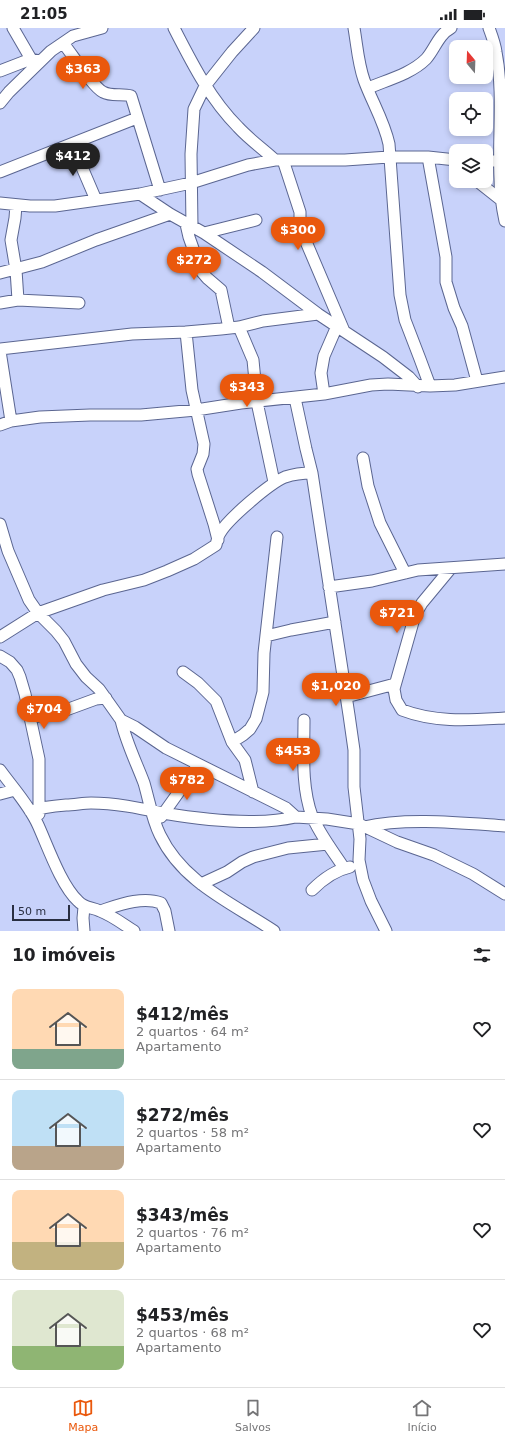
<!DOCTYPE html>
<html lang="pt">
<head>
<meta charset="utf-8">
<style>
  :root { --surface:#fff; --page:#f2f2f2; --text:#202124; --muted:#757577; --line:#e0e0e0; --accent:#ea580c }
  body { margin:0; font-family:"DejaVu Sans",sans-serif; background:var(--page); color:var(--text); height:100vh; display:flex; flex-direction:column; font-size:15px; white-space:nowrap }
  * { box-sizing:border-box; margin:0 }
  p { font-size:13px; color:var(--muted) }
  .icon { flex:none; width:22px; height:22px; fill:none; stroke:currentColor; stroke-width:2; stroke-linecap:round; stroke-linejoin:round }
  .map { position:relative; height:903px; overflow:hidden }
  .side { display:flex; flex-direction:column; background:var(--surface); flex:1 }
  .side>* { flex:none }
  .needle { width:26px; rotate:341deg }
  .controls { position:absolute; left:449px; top:12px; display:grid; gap:8px }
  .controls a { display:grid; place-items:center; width:44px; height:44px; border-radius:8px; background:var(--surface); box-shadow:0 2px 6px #0003; font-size:20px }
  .scale { position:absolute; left:12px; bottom:10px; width:58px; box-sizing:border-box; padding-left:4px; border:2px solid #292e41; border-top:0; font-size:11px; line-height:14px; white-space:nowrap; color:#292e41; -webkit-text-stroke:3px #c8d2fa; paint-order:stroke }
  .price { position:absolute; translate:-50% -34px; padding:0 9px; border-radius:14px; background:var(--accent); color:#fff; font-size:13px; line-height:26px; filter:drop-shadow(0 1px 2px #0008) }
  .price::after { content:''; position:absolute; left:50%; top:24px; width:12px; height:9px; margin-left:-6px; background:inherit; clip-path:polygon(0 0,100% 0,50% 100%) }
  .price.selected { background:#222; color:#fff }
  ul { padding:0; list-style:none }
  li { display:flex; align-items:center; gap:12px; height:100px; padding:0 12px }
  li+li { border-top:1px solid var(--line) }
  li span { display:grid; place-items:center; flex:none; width:112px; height:80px; border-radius:8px; color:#555 }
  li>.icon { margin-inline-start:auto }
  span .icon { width:48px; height:48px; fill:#fffc; stroke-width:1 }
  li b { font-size:17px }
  h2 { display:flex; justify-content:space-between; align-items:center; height:48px; padding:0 12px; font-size:17px }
  .status { display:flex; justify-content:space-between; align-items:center; height:28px; padding:0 20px; background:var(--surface); direction:ltr }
  .status svg { height:11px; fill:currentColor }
  .tab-bar { display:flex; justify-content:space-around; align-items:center; height:56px; border-top:1px solid var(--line); background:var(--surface); font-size:11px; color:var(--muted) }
  .tab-bar a { display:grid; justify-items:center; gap:2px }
  .tab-bar .selected { color:var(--accent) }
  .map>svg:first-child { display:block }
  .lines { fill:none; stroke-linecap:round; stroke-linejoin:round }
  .minor-casing { stroke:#5b6691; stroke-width:13 }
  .minor { stroke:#fff; stroke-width:11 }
</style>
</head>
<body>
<div class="status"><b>21:05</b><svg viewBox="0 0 49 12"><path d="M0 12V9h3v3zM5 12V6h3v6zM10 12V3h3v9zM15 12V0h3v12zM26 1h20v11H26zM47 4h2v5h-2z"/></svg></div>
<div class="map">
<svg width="505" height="903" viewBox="0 0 505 903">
  <rect width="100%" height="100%" fill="#c8d2fa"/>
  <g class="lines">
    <defs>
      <path id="minor" d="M13 0 31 31
        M174 0C192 35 210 71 238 99 249 111 263 121 275 132
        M354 0C357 17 358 35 364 52 372 74 384 93 389 116L400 267 405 292 420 331 430 358
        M489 0C492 8 495 16 496 24 504 65 498 108 500 150 500 165 502 179 505 193
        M63 15C72 26 93 59 103 64 112 69 122 65 131 68L160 162
        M0 43 31 31 40 33
        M368 60C387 52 411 46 426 31 435 21 438 7 451 0
        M0 75 9 64 51 23 73 8 102 0
        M72 116 96 172
        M428 129 446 229V254L454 280 462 298 477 353
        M283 132 300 184V196L304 209 344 303
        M486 133H500L505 130
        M0 144 137 90
        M477 153 501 172
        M140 166 170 186 204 205 262 244 318 286 383 329 409 349 418 359
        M0 175 30 178H55L140 166 191 155 248 137 275 132H345L389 129H428L456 132
        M16 177 15 190 11 212 16 242 18 272
        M186 196 189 209 201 243 207 250 221 262 229 300
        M192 199 191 126 194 81 205 58 232 24 254 0
        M204 205 256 192
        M0 245 42 234 96 212 170 186
        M0 275 18 272 79 275
        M239 299 253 332 257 374 274 454
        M186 304 192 362 204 416 203 426 197 441 198 446 214 496 218 512
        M0 321 132 306 186 304 221 301 239 299 263 293 318 286
        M0 323 11 393
        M324 366 321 345 324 328 337 298
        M295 370 306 421 312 445 349 687 354 722V759L360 811 359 832 363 852 371 873 386 903
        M0 397 11 393 40 389 90 387H141L196 382 241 375 324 366 371 357 388 356 430 358 455 357 505 349
        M363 430 368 458 380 495 405 545
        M0 496 8 523 29 572 38 585 56 603 64 613 76 636 86 649 99 661 121 692 135 699 166 720 286 780 296 789 327 791 359 796 397 814 434 827 473 846 505 866
        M451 540 422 575 415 587 394 661 396 672 402 682C436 695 470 692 505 690
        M329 559 372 553 418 542 505 536
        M266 608 291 602 335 594
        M0 609 38 585 103 562 144 552 167 543 194 531 216 517C217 513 218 508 220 505 228 491 270 455 285 449 294 446 303 445 312 445
        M0 628 10 634 17 642 20 649 25 666 39 731V786
        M183 644 198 655 216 673 232 714 245 732 253 764
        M346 669 395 656
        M30 690 66 682 96 671 106 670
        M121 692C126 714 136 734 144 755 149 772 152 791 160 807 183 855 232 875 274 903
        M304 692C304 724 301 758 312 788 320 807 333 823 344 840
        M232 714 243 707 250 701 256 691 263 664 264 625 277 509
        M0 742C13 760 29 777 38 797 48 819 61 857 78 873 84 880 91 879 100 883 111 887 123 896 134 903
        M0 766 15 762
        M30 783C42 779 54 778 66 777 74 777 83 775 91 775 115 775 139 780 163 785 204 792 256 798 296 789
        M161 789 198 737
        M364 799C406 789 462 795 505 798
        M201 856 227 844 242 834 253 829 288 820 328 816
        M312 862C322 852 336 842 350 839
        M84 879 83 890 84 903
        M100 883C119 877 142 868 161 875L165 883 169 903"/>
    </defs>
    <!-- minor casing -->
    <use href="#minor" class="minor-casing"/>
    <!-- minor -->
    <use href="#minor" class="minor"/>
  </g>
</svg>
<div class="controls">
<a><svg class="needle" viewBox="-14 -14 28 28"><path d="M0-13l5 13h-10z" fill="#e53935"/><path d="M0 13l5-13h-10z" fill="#757577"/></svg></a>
<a><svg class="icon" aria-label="locate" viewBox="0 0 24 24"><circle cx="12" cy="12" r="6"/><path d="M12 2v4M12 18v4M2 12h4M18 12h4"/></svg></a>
<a><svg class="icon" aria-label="layers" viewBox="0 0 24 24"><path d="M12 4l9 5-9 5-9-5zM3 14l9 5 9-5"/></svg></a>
</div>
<div class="scale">50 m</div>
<b class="price" style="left:83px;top:62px">$363</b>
<b class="price selected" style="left:73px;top:149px">$412</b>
<b class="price" style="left:298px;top:223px">$300</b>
<b class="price" style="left:194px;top:253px">$272</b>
<b class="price" style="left:247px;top:380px">$343</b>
<b class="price" style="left:397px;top:606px">$721</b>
<b class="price" style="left:336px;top:679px">$1,020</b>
<b class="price" style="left:44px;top:702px">$704</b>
<b class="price" style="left:293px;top:744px">$453</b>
<b class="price" style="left:187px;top:773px">$782</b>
</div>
<section class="side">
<h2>10 imóveis<svg class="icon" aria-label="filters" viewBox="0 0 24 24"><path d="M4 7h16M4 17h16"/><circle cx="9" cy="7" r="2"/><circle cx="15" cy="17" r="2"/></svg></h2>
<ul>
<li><span style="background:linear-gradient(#ffd9b3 75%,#7fa58c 0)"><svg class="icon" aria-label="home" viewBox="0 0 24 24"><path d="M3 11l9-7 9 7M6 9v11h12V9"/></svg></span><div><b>$412/mês</b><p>2 quartos · 64 m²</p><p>Apartamento</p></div><svg class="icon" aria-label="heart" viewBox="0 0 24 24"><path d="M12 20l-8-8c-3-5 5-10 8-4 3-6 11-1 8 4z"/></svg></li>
<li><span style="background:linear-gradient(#bfe0f5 70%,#b9a48a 0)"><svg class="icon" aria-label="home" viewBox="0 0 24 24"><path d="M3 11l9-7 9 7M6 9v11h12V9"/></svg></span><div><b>$272/mês</b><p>2 quartos · 58 m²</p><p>Apartamento</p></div><svg class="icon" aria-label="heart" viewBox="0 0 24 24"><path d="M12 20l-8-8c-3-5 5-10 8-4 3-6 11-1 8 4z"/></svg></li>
<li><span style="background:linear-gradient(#ffd9b3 65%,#c2b280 0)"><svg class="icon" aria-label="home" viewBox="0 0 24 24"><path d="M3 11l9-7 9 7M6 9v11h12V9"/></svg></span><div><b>$343/mês</b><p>2 quartos · 76 m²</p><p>Apartamento</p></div><svg class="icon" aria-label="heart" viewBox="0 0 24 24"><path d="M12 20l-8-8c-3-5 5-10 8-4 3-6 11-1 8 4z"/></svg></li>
<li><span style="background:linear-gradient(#dfe7d0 70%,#8fb573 0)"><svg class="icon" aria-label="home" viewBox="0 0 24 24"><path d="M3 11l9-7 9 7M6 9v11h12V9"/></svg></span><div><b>$453/mês</b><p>2 quartos · 68 m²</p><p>Apartamento</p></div><svg class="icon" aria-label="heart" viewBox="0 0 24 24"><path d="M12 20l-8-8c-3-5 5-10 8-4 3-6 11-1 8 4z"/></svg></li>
</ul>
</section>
<nav class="tab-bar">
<a class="selected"><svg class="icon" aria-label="map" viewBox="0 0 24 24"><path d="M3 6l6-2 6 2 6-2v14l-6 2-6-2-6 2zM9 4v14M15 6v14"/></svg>Mapa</a>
<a><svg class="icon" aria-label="saved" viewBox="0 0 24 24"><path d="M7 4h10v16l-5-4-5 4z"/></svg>Salvos</a>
<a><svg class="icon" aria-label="home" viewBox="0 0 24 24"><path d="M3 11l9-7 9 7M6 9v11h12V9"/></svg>Início</a>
</nav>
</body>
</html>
